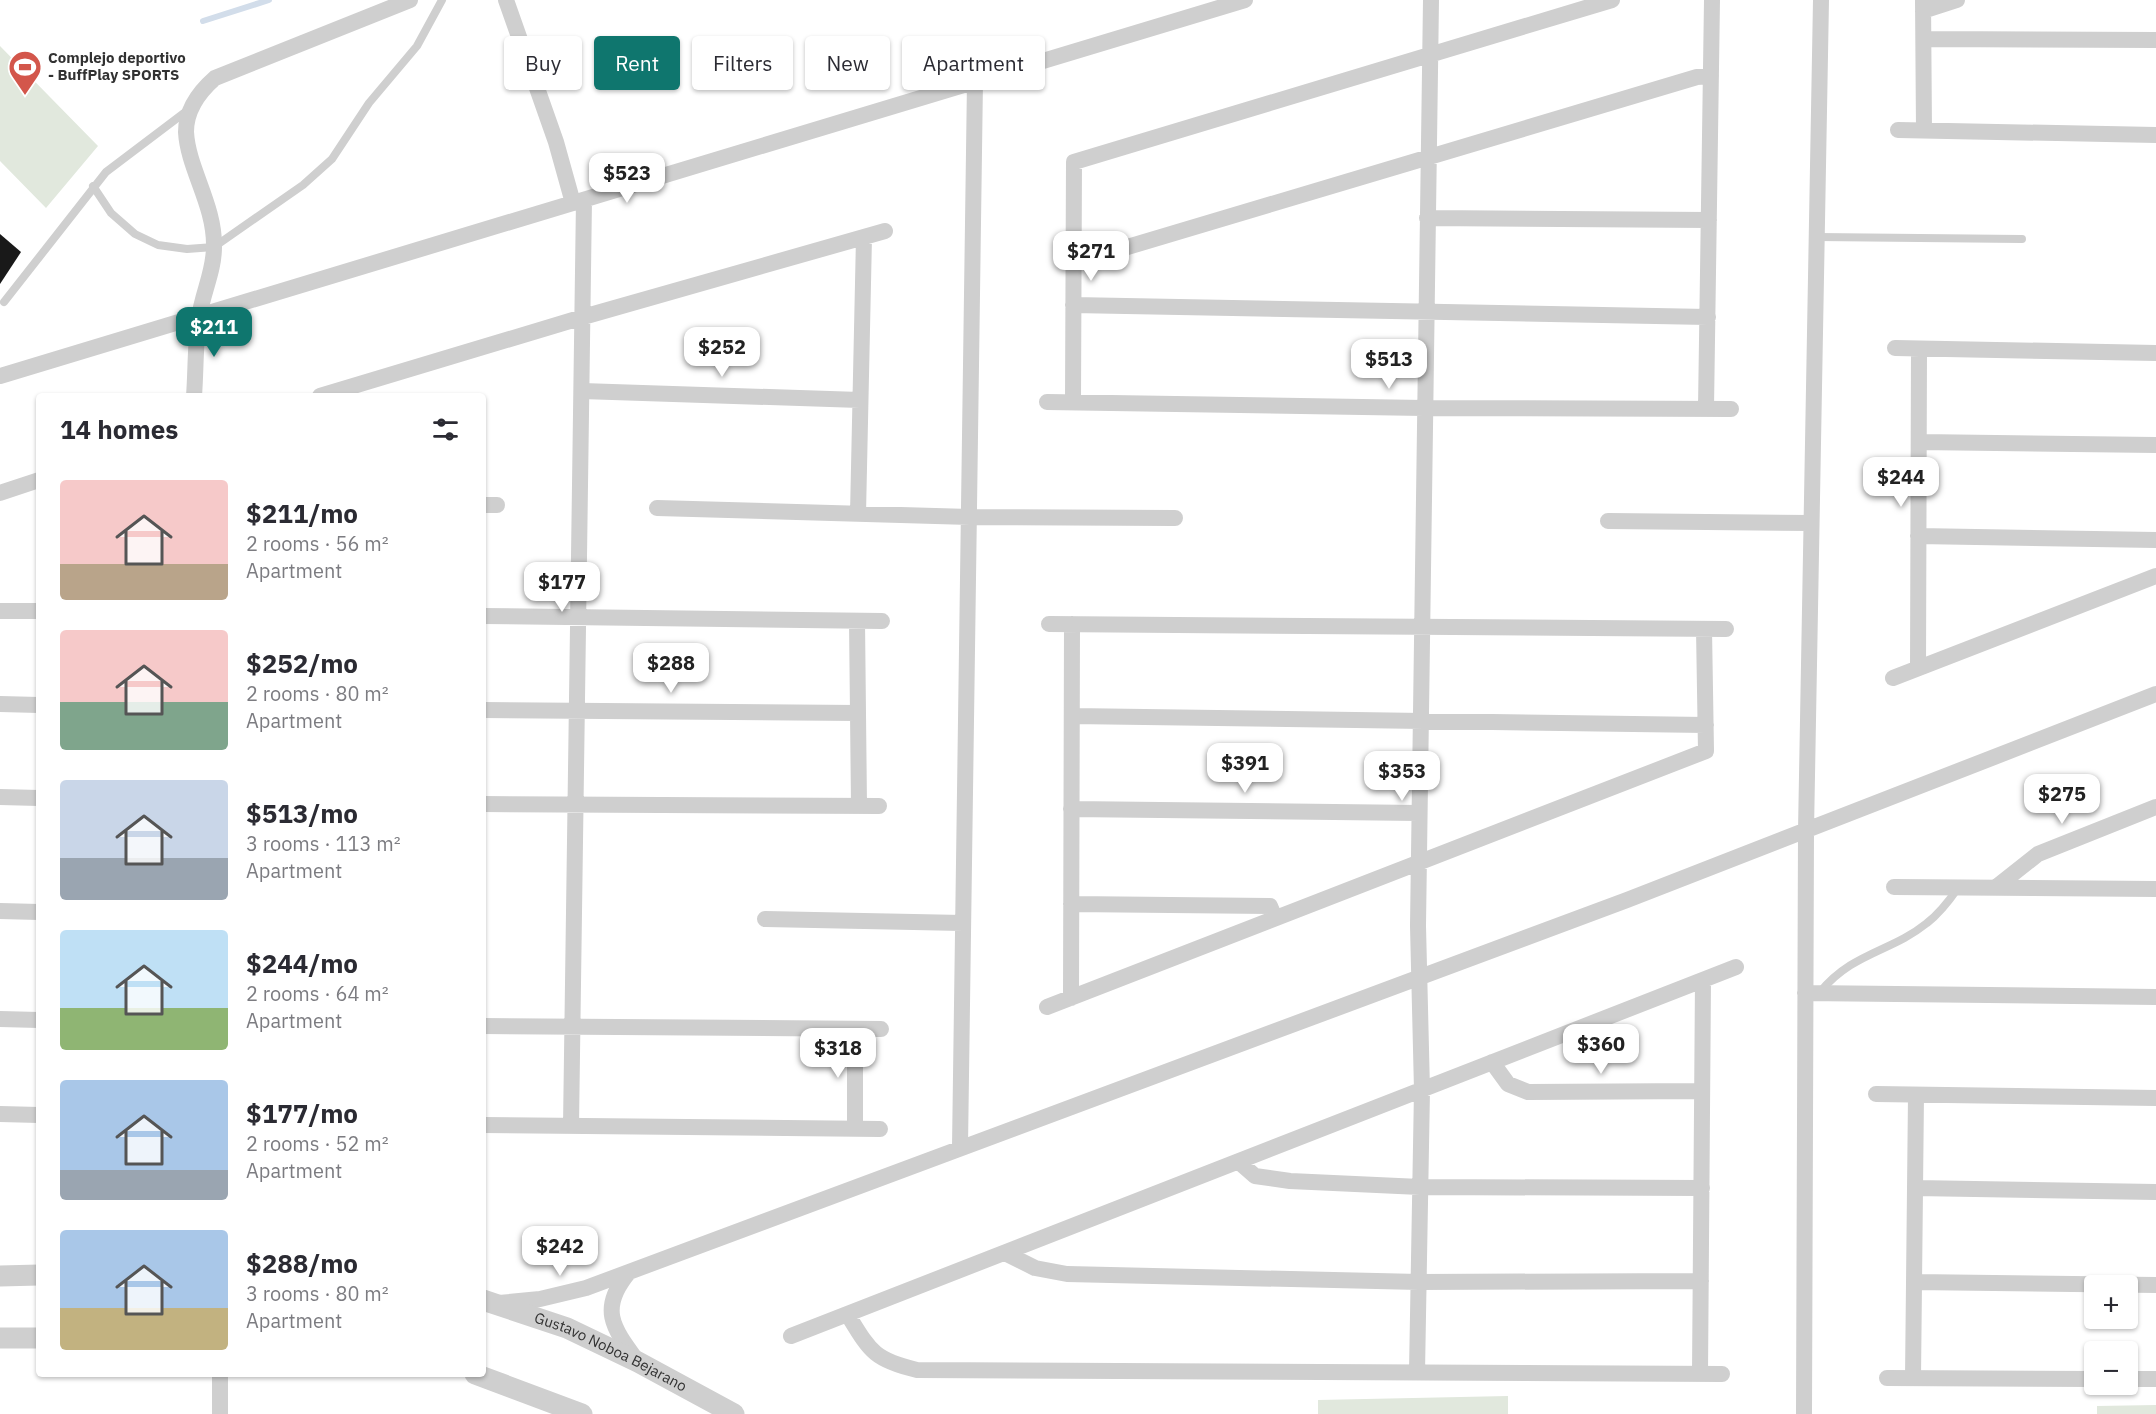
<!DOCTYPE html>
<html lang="en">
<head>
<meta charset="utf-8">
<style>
  :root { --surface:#fff; --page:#f2f2f3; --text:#2b2b33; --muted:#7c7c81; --accent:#0f766e }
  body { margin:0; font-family:"IBM Plex Sans",sans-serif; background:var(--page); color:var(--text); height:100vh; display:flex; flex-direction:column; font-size:22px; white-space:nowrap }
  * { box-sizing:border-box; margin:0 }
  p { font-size:20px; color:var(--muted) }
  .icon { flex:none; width:33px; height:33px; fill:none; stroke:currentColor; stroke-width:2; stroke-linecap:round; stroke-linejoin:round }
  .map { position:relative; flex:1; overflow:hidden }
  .panel { position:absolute; left:36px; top:393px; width:450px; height:984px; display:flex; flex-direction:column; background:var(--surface); border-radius:6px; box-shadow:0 2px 4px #0004 }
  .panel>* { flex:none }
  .banner { position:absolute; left:504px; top:36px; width:570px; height:54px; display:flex; gap:12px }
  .tools { position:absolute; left:2084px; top:1275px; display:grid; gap:12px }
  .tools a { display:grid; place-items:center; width:54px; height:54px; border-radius:6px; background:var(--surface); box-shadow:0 2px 4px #0004; font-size:30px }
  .price { position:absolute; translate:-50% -51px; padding:0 14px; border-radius:12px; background:#fff; color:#222; font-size:20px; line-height:39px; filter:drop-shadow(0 2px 3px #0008) }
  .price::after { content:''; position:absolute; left:50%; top:36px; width:18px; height:14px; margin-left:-9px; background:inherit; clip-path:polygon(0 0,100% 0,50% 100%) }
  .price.current { background:var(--accent); color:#fff }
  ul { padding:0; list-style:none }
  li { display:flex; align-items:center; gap:18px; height:150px; padding:0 24px }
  li span { display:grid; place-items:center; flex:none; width:168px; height:120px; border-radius:6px; color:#555 }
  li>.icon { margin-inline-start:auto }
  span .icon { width:72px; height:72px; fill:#fffc; stroke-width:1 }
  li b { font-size:26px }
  h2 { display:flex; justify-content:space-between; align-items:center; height:72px; padding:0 24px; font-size:26px }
  .chip { padding:0 21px; border-radius:6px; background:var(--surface); box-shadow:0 2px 4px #0004; font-size:21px; line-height:54px }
  .chip.current { background:var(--accent); color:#fff }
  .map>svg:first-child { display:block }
  .green { fill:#e1e8dd }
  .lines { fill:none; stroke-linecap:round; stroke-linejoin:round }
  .stream { stroke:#d2ddea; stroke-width:6 }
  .building { fill:#191919 }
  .service { stroke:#cfcfcf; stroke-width:8 }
  .minor { stroke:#cfcfcf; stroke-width:16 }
  .tertiary { stroke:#cfcfcf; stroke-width:21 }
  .labels { text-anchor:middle; stroke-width:6; stroke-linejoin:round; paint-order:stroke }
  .poi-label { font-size:15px; font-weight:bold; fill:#323232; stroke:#fff; text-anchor:start }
  .street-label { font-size:15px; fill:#323232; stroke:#fff }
</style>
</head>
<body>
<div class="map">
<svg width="2156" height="1414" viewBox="0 0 2156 1414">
  <rect width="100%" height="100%" fill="#fff"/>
  <!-- green -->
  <path class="green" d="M0 46 98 146 46 208 0 161Z
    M1508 1396V1414H1318V1400Z
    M2156 1405V1414H2097V1406Z"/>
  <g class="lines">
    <!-- stream -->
    <path class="stream" d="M203 21 269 0"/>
  </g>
  <!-- building -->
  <path class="building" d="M0 234 21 252 0 284Z"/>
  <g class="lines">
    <!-- service -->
    <path class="service" d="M93 186 111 213 135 234 158 245 187 249 214 247 303 185 332 159 369 103 417 46 442 0
      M1817 237 2022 239
      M4 302 106 172 188 110
      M1820 992C1853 952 1891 952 1927 923 1940 913 1949 901 1958 888"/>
    <!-- minor -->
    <path class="minor" d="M506 0 556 142 573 203
      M1923 0 1924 130
      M1923 11 1957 0
      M1924 39 2156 40
      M1898 130 2156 135
      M1427 218 1709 220
      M1074 263 1697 77 1711 76
      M1073 305 1708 317
      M1895 348 2156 353
      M0 376 1245 0
      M582 391 860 400
      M194 396C196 370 195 344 199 318 202 294 214 272 214 247 215 205 188 169 186 132 186 109 199 92 215 78L410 0
      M320 396 583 317 885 231
      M1047 402 1424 408 1731 409
      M1073 402 1074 162 1612 0
      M1706 408 1712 0
      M1919 442 2156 445
      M0 493 39 480
      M483 505H497
      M657 508 970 517 1175 518
      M858 514 864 237
      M1608 521 1811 523
      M1918 536 2156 540
      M0 611H39
      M483 616 882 621
      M857 621 859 805
      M1049 624 1726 629
      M1918 668 1919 349
      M1893 678 2156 576
      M0 704 39 705
      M483 710 858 713
      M1072 716 1706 725
      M0 797 39 798
      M483 804 879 806
      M1071 809 1419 813
      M1894 887 2156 889
      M1995 888 2038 854 2156 807
      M1071 904 1270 906 1275 918
      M0 911 39 912
      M765 919 963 923
      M1805 993 2156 997
      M1071 998 1072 624
      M1047 1007 1706 751 1704 629
      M0 1019 39 1020
      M483 1026 881 1029
      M1492 1062 1508 1084 1528 1092 1702 1091
      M1876 1094 2156 1098
      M0 1114 39 1115
      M483 1125 880 1129
      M571 1126 584 200
      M855 1129V1029
      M960 1147 975 81
      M1239 1162 1255 1176 1290 1181 1420 1187 1702 1188
      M1915 1188 2156 1192
      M1005 1253 1035 1268 1067 1274 1419 1282 1701 1281
      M629 1272C598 1309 613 1328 638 1362
      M1914 1282 2156 1285
      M499 1303 540 1299 586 1288 1627 900 2156 694
      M848 1315C870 1351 874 1360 917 1370L1722 1374
      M791 1336 1736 967
      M1417 1372 1422 1090 1418 926 1431 0
      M1700 1374 1703 980
      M1887 1378 2094 1379
      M1913 1378 1916 1095
      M2127 1379H2156
      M220 1414V1374
      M1804 1414 1806 831 1821 0"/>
    <!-- tertiary -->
    <g class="tertiary">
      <path d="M0 1276 39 1275"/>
      <path id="s1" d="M483 1300 567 1328 638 1362 734 1414"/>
      <path d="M0 1338H39"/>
      <path d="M475 1374 582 1414"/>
    </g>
  </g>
  <!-- icons -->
  <defs>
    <symbol id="stadium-pin" viewBox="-11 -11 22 30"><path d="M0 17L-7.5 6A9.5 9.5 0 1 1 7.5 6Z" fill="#d3564b" stroke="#fff"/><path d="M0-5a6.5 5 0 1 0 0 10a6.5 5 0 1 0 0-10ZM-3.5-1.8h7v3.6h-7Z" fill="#fff"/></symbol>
  </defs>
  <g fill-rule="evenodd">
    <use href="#stadium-pin" x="6" y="48" width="38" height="52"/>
  </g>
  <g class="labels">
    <!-- poi labels -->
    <g class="poi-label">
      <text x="48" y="63">Complejo deportivo<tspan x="48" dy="17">- BuffPlay SPORTS</tspan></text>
    </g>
    <!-- street labels -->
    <g class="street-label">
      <text dy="5" stroke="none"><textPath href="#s1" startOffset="138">Gustavo Noboa Bejarano</textPath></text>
    </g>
  </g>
</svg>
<div class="tools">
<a>+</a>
<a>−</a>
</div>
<b class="price" style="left:627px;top:204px">$523</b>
<b class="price" style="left:1091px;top:282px">$271</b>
<b class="price current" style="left:214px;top:358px">$211</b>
<b class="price" style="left:722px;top:378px">$252</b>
<b class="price" style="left:1389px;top:390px">$513</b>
<b class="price" style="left:1901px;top:508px">$244</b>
<b class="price" style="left:562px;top:613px">$177</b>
<b class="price" style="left:671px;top:694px">$288</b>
<b class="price" style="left:1245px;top:794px">$391</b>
<b class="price" style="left:1402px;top:802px">$353</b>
<b class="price" style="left:2062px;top:825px">$275</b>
<b class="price" style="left:1601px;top:1075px">$360</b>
<b class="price" style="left:838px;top:1079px">$318</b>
<b class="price" style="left:560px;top:1277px">$242</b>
<div class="banner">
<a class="chip">Buy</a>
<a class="chip current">Rent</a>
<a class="chip">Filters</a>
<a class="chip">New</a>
<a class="chip">Apartment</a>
</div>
<section class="panel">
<h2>14 homes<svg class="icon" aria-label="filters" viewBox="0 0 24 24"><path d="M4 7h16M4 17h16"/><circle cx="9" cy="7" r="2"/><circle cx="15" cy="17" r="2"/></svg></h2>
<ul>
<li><span style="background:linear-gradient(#f6c9c9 70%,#b9a48a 0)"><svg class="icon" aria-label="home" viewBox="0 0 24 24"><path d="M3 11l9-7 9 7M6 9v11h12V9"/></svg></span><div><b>$211/mo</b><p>2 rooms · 56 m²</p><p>Apartment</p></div></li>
<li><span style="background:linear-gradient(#f6c9c9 60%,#7fa58c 0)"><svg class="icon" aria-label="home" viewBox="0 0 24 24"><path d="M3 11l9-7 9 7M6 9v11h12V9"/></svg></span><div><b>$252/mo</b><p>2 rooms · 80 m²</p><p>Apartment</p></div></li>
<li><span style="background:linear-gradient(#c9d6e8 65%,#9aa5b1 0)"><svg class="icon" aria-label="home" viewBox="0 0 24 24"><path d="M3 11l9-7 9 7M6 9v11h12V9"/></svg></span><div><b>$513/mo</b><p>3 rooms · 113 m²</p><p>Apartment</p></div></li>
<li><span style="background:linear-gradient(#bfe0f5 65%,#8fb573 0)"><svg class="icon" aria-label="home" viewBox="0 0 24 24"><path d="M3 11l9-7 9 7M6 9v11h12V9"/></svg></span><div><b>$244/mo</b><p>2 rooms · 64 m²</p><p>Apartment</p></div></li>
<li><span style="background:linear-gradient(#a9c7e8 75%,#9aa5b1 0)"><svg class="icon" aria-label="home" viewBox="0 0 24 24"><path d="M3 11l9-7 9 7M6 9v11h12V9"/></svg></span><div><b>$177/mo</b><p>2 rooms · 52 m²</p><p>Apartment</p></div></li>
<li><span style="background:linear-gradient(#a9c7e8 65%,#c2b280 0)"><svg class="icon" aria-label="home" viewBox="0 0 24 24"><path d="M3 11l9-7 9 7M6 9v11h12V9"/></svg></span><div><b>$288/mo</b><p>3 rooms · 80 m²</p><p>Apartment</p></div></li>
</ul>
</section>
</div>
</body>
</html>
